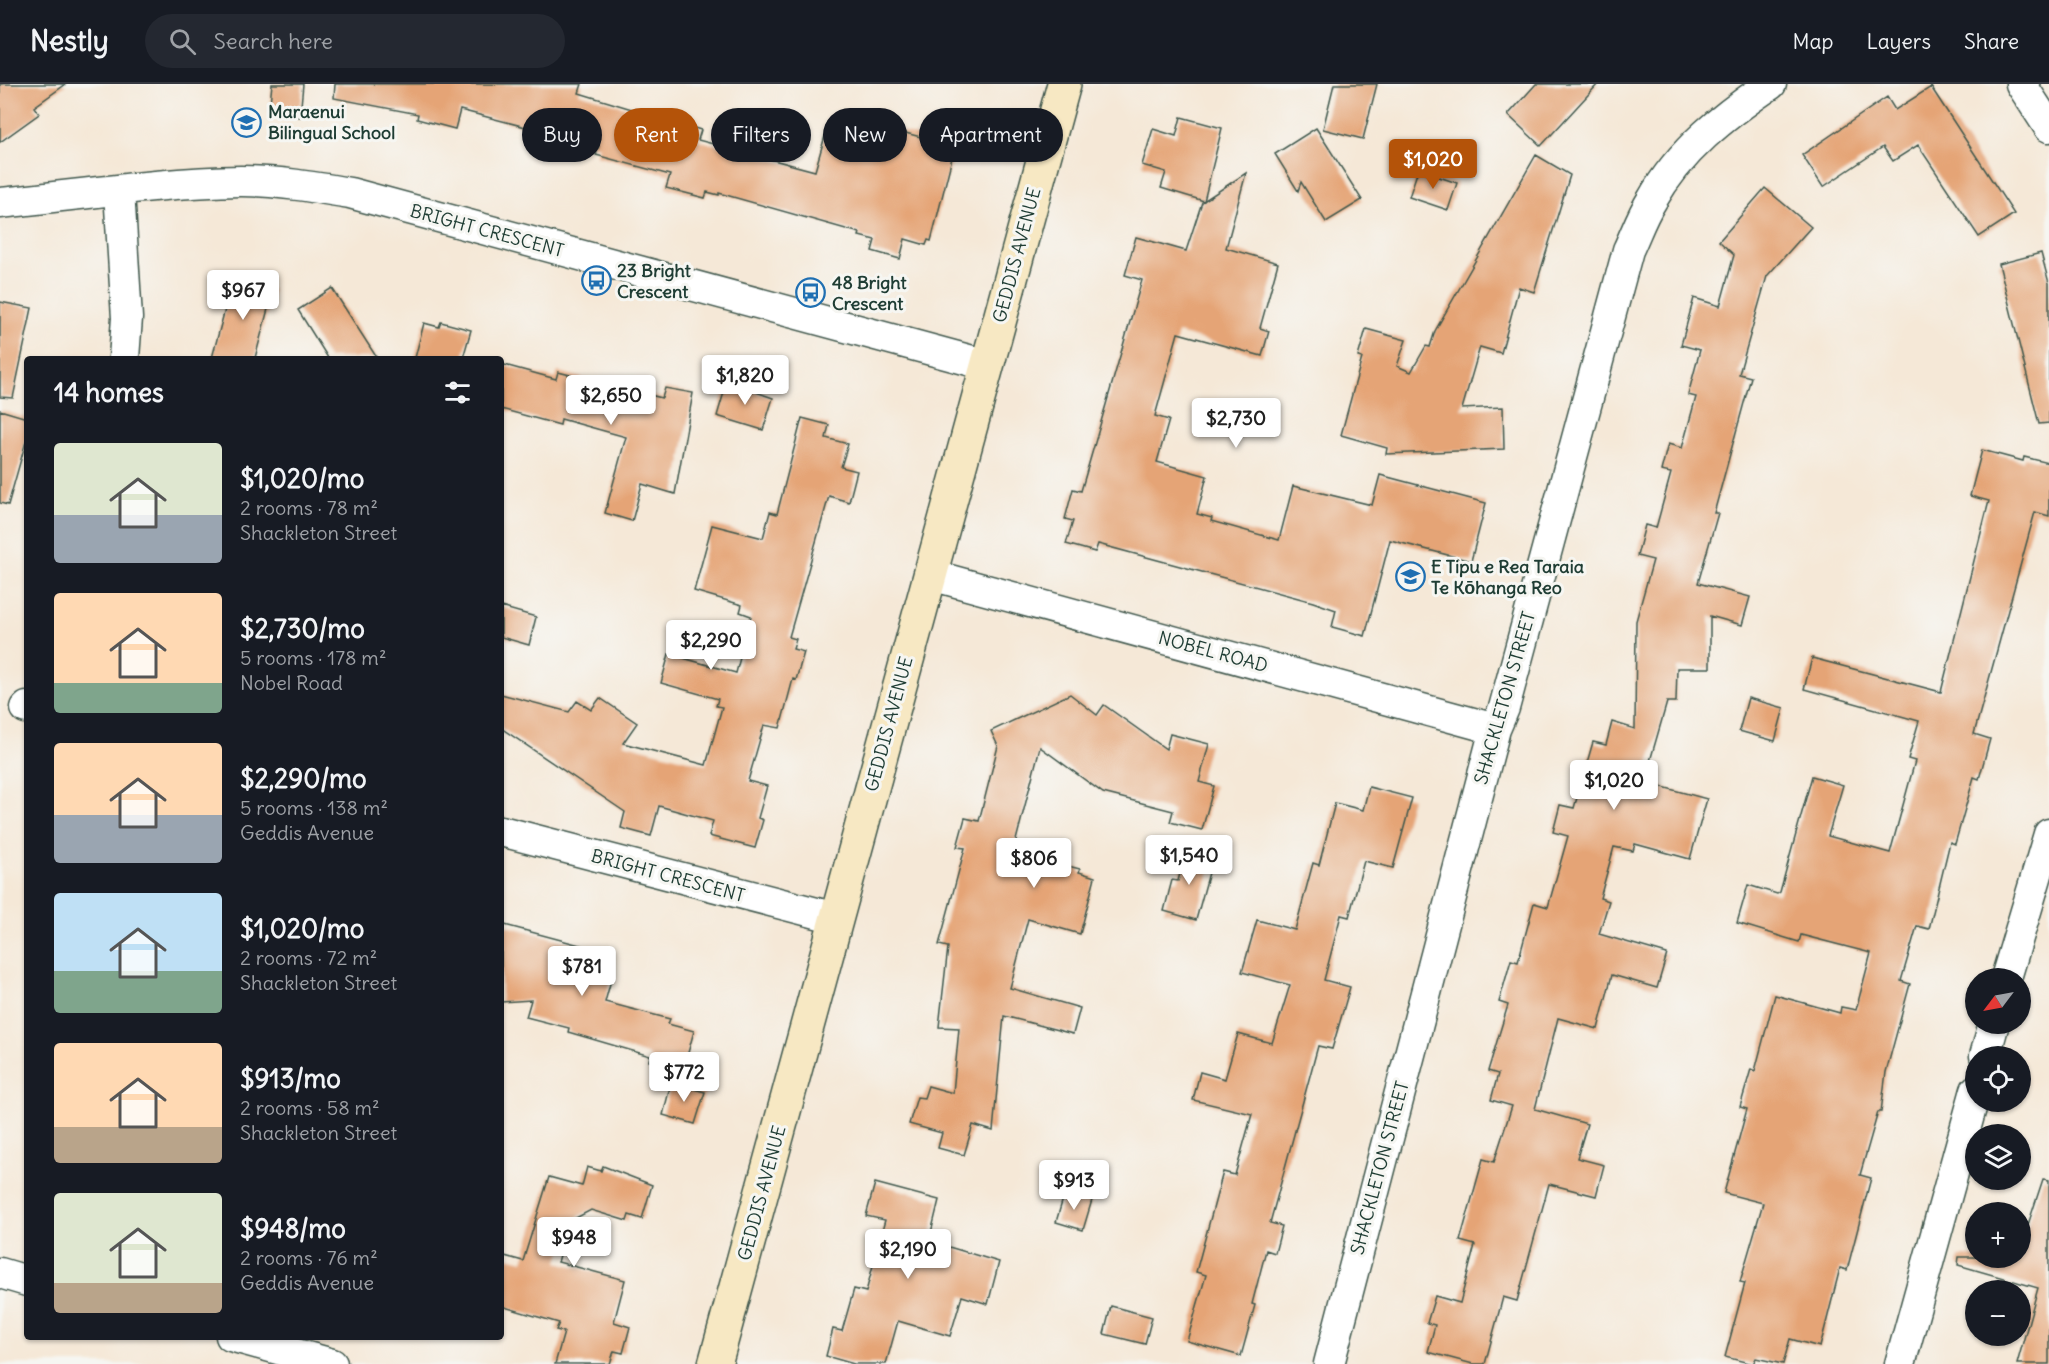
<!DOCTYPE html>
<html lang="en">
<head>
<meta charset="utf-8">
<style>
  :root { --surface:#171b24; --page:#242831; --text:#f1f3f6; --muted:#9ea1a6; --line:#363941; --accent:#b45309 }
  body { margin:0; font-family:Delius,sans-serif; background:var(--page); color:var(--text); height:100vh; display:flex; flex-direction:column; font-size:22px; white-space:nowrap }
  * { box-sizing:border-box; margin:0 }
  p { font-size:20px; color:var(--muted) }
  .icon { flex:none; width:33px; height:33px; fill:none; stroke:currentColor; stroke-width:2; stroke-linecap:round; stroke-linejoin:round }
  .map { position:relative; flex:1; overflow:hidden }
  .sheet { position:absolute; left:24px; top:272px; width:480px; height:984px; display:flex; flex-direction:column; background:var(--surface); border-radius:6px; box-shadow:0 2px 4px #0004 }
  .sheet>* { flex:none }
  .top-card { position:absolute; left:522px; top:24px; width:570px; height:54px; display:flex; gap:12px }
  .needle { width:39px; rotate:238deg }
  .fabs { position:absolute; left:1965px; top:884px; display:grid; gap:12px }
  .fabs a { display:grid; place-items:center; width:66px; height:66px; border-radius:50%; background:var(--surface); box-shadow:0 2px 4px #0004; font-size:30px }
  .price { position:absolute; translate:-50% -51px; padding:0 14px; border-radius:6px; background:#fff; color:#222; font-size:20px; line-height:39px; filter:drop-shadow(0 2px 3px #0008) }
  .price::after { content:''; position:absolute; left:50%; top:36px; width:18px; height:14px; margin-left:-9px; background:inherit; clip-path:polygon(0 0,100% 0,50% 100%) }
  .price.on { background:var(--accent); color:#fff }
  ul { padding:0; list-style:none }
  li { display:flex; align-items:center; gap:18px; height:150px; padding:0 30px }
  li span { display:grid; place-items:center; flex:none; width:168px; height:120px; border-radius:6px; color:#555 }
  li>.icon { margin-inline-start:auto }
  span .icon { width:72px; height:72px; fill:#fffc; stroke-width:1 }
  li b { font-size:26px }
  h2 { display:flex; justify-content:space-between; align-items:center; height:72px; padding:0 30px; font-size:26px }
  .pill { padding:0 21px; border-radius:27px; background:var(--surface); box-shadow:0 2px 4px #0004; font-size:21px; line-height:54px }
  .pill.on { background:var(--accent); color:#fff }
  header { display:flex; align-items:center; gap:36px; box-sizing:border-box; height:84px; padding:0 30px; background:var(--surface); border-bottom:2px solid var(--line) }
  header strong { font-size:28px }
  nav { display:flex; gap:33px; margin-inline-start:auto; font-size:21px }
  .search { width:420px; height:54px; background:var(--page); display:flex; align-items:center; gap:15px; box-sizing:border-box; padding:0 21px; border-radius:33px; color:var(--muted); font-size:22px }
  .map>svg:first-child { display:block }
  .building { fill:#e5a476 }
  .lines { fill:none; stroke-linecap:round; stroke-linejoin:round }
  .street-casing { stroke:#3f574c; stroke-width:33 }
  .secondary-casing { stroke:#3f574c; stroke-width:36 }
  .street { stroke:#fff; stroke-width:30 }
  .secondary { stroke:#f7e8c3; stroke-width:33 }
  .labels { text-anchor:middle; stroke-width:6; stroke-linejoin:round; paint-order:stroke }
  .poi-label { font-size:18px; font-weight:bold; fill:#1f3d34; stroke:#f6f6f2; text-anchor:start }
  .street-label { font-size:18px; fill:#1f3d34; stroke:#f6f6f2 }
</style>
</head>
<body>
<header>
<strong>Nestly</strong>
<div class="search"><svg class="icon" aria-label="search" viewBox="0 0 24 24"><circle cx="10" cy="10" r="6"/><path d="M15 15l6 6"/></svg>Search here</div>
<nav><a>Map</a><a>Layers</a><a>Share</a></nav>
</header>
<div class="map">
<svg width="2049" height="1280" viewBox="0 0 2049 1280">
  <rect width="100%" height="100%" fill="#f6f6f2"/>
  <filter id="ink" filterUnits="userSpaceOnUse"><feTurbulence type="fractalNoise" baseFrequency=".0167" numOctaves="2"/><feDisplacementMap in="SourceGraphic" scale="12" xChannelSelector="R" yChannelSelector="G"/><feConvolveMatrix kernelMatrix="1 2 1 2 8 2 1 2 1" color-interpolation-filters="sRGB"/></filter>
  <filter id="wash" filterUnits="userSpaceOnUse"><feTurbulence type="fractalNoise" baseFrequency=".008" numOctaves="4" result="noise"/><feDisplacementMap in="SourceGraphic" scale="24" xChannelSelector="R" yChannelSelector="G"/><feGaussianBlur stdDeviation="1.35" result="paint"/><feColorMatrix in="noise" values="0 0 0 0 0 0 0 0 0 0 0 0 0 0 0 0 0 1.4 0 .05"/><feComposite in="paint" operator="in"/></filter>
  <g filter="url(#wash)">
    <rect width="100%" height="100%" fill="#f5e8d7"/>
    <g id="blocks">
      <!-- building -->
      <path class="building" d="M0 0H66L34 23 39 30 0 58Z
        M272 0H303L300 33 269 29Z
        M335 0H582L579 9 701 46 698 56 815 87 825 52 868 63 875 41 955 62 931 157 928 156 926 161 905 155 900 175 872 167 875 156 859 152 860 149 719 109V111L707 108 705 114 666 104 670 91 596 71 599 62 460 26 455 45 417 35 418 30 334 14Z
        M1334 0H1377L1363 55 1323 45Z
        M1536 0H1598L1541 62 1508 31Z
        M1931 3 2014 130 1979 153 1918 61 1893 77 1883 63 1823 103 1802 71 1887 13 1895 26Z
        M1181 33 1222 44 1204 117 1161 104 1166 88 1142 81 1153 45 1176 52Z
        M1316 44 1362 116 1326 138 1301 98 1298 107 1275 70Z
        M1536 71 1570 91 1534 208 1519 203 1501 269 1480 263 1462 325 1503 323 1504 365 1386 370 1387 364 1341 351 1362 274 1358 273 1366 245 1406 256 1397 282 1411 288 1426 262 1430 263 1435 247Z
        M1418 86 1457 99 1448 126 1409 113Z
        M1246 89 1226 164 1278 179 1260 244 1269 247 1262 272 1178 249 1155 332 1169 336 1157 378 1207 392 1197 430 1212 434 1211 437 1279 456 1293 402 1372 421 1380 391 1486 419 1471 477 1390 456 1365 552 1332 543 1336 526 1313 518 1098 460 1095 468 1066 460 1073 437 1065 435 1073 405 1081 407 1142 196 1125 191 1136 153 1186 167 1202 118Z
        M1765 104 1811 143 1767 192 1739 290 1751 293 1714 429H1718L1698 499 1750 513 1742 541 1710 532V584H1677L1676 618H1667L1644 698 1707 715 1690 775 1635 760 1633 767 1614 763 1600 814 1609 817 1599 850 1667 870 1657 904 1612 891 1598 945 1558 934 1535 1025 1587 1040 1577 1074 1604 1081 1596 1112 1549 1100 1517 1217 1503 1213 1485 1280H1473L1428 1268 1435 1241 1427 1239 1435 1212 1460 1219 1475 1161 1460 1157 1483 1075 1494 1078 1512 1022 1491 1016 1498 990 1488 987 1508 921 1499 918 1511 876 1518 878 1534 819 1548 823 1568 752 1553 748 1560 721 1574 724 1593 658 1606 661 1612 638 1635 645 1636 537 1653 476 1637 472 1645 441 1656 444 1671 389 1661 387 1668 360 1682 364 1696 313 1688 311 1700 266 1681 261 1694 214 1720 222 1734 171 1719 157Z
        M2041 169 2049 199V339L2039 340 1999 180Z
        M233 195 273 206 255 274H212Z
        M332 204 377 274H328L298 226Z
        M0 218 32 224 13 314 0 313Z
        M441 238 471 246 463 274H415L424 239 439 243Z
        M501 280 556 295 558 288 662 314 665 304 693 309 675 410 642 400 632 437 605 429 626 353 561 335 560 341 501 325Z
        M727 298 773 314 763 346 717 332Z
        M0 326 27 334V354L8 421 0 419Z
        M802 334 829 341 826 354 848 360 841 383 857 387 849 418 829 412 789 553 796 555 793 565 804 568 796 596 793 595 780 644 764 641 748 697 767 702 758 734 763 736 755 764 709 752 713 737 659 722 651 752 621 744 625 728 501 644V610L569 628 577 617 591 626 600 614 637 639 623 659 706 681 722 623 716 622 718 615 661 599 669 570 736 589 751 532 740 528 742 521 694 507 712 441 763 454 770 428 777 430Z
        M1982 366 2023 377 2024 373 2049 379V432L2035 428 1974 650 1990 655 1979 695 1974 693 1955 760 1950 758 1929 845 1917 842 1901 897 1910 900 1886 988 1881 1028H1878L1860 1091 1871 1094 1847 1186 1840 1184 1820 1263 1790 1255 1783 1280 1756 1274 1753 1280 1725 1273 1745 1199 1740 1198 1763 1119 1724 1109 1747 1025 1740 1023 1751 985 1755 987 1775 911 1840 929 1841 923 1856 926 1871 869 1801 851 1799 858 1737 839 1748 801 1777 810 1780 808 1812 692 1843 701 1828 752 1890 769 1915 677 1908 675 1919 637 1804 605 1812 574 1941 608 1989 417 1970 412Z
        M501 523 536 533 529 561 501 553Z
        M1070 610 1097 631 1104 621 1166 665 1170 650 1209 660 1199 698 1214 702 1202 746 1170 738 1173 727 1103 709 1040 663 1013 768 1080 785 1079 788 1095 793 1080 850 1028 835 1010 904 1080 924 1073 950 1004 932 993 1047 973 1041 964 1071 938 1064 942 1049 909 1040 917 1013 924 1014 928 1002 953 1009 959 944 939 943 948 863 939 861 965 764 957 763 965 734 979 737 998 662 991 647Z
        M1748 614 1784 624 1775 657 1739 647Z
        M1369 703 1412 714 1393 784 1364 777 1349 833 1341 831 1324 896 1350 903 1332 965 1318 962 1270 1139 1282 1142 1275 1169 1266 1166 1252 1220 1255 1221 1241 1272 1187 1257 1206 1191 1196 1188 1223 1088 1235 1091 1252 1030 1193 1016 1200 988 1225 995 1238 950 1272 959 1290 901 1242 888 1257 836 1295 846 1313 779 1319 781 1335 719 1363 726Z
        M1186 767 1213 774 1196 836 1164 827 1172 796 1178 797Z
        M501 840 606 868 602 881 614 885 605 918 670 935 668 940 694 947 683 987 649 977 650 972 568 948 569 944 526 933 531 916 501 918Z
        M671 999 705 1008 695 1040 663 1031Z
        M603 1082 652 1101 642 1135 629 1131 627 1137 591 1126 570 1137 558 1178 625 1196 614 1238 630 1243 623 1269 614 1267 610 1280H555L564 1248 556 1246 559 1239 501 1222V1171L523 1177 549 1093 582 1102 587 1083 601 1087Z
        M2043 1095 2049 1096V1280H2017L2038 1204 1958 1181 1959 1173H2020V1165Z
        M875 1099 939 1116 929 1157 999 1178 988 1220 962 1212 950 1252 898 1237 886 1280H854L826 1272 833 1245 842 1247 854 1205 866 1208 885 1136 866 1132Z
        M1065 1108 1092 1116 1083 1146 1056 1138Z
        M1111 1222 1152 1233 1145 1260 1104 1250Z"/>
    </g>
  </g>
  <g filter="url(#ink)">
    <use href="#blocks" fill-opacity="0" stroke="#3f574c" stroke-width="1.5"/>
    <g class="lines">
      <defs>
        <path id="street" d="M2021 0 2049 43
          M119 107 127 234 124 274
          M0 119C80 111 161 98 241 97 278 97 314 103 350 109L987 281
          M931 491 1495 645
          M26 624 27 623
          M501 747 836 834
          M2006 894 2049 750
          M1985 972 1994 939
          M0 1189 27 1197
          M231 1252 332 1280
          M1329 1280 1495 645 1504 624 1628 166C1636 149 1642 131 1652 116 1680 66 1725 31 1771 0
          M1900 1280 1976 1006"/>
        <path id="secondary" d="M715 1280 1064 0"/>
      </defs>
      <!-- street casing -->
      <use href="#street" class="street-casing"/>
      <!-- secondary casing -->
      <use href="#secondary" class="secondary-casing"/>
      <!-- street -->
      <use href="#street" class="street"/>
      <!-- secondary -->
      <use href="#secondary" class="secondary"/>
    </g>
  </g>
  <!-- icons -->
  <defs>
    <symbol id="school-ring" viewBox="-11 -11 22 22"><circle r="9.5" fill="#f6f6f2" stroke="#1f6fb2" stroke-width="1.5"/><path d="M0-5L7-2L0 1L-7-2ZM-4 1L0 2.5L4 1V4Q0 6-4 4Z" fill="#1f6fb2"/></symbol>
    <symbol id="bus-ring" viewBox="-11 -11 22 22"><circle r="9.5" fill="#f6f6f2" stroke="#1f6fb2" stroke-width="1.5"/><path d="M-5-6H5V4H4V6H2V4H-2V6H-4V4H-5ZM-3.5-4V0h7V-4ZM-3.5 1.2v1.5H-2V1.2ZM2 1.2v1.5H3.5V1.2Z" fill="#1f6fb2"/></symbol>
  </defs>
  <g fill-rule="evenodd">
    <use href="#school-ring" x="230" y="22" width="33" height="33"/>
    <use href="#bus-ring" x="580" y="180" width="33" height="33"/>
    <use href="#bus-ring" x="794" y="192" width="33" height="33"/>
    <use href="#school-ring" x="1394" y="476" width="33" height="33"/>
  </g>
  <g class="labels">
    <!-- poi labels -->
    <g class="poi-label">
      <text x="268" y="34">Maraenui<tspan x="268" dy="21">Bilingual School</tspan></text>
      <text x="617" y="193">23 Bright<tspan x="617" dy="21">Crescent</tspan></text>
      <text x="832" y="205">48 Bright<tspan x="832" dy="21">Crescent</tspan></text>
      <text x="1431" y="489">E Tipu e Rea Taraia<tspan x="1431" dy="21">Te Kōhanga Reo</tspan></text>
    </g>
    <!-- street labels -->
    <g class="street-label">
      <text transform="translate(487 147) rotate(15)" y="6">BRIGHT CRESCENT</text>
      <text transform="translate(1017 171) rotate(-75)" y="6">GEDDIS AVENUE</text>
      <text transform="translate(1213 568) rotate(15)" y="6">NOBEL ROAD</text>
      <text transform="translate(1505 614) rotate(-74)" y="6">SHACKLETON STREET</text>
      <text transform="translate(889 640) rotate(-75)" y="6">GEDDIS AVENUE</text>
      <text transform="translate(668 792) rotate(15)" y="6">BRIGHT CRESCENT</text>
      <text transform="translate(1380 1084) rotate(-75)" y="6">SHACKLETON STREET</text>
      <text transform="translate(762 1109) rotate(-75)" y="6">GEDDIS AVENUE</text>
    </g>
  </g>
</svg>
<div class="fabs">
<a><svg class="needle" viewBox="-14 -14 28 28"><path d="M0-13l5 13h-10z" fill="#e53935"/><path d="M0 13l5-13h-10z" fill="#9ea1a6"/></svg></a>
<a><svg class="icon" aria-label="locate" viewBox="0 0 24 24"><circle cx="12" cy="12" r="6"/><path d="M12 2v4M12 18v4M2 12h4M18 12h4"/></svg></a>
<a><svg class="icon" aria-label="layers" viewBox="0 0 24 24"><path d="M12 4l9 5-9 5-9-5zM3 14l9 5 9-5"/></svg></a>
<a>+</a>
<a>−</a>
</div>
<b class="price on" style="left:1433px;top:106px">$1,020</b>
<b class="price" style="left:243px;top:237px">$967</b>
<b class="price" style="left:745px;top:322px">$1,820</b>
<b class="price" style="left:611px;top:342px">$2,650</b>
<b class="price" style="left:1236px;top:365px">$2,730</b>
<b class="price" style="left:711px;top:587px">$2,290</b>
<b class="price" style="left:1614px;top:727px">$1,020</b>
<b class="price" style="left:1189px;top:802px">$1,540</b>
<b class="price" style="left:1034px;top:805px">$806</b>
<b class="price" style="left:582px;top:913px">$781</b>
<b class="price" style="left:684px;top:1019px">$772</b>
<b class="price" style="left:1074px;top:1127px">$913</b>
<b class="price" style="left:574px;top:1184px">$948</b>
<b class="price" style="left:908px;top:1196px">$2,190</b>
<div class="top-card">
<a class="pill">Buy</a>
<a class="pill on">Rent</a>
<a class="pill">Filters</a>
<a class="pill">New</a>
<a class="pill">Apartment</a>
</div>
<section class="sheet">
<h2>14 homes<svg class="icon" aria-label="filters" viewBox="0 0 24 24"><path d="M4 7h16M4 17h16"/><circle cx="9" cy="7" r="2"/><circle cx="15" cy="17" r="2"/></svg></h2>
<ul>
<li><span style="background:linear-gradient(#dfe7d0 60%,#9aa5b1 0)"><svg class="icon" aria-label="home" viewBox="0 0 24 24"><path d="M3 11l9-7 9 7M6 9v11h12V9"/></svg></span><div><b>$1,020/mo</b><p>2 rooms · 78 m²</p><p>Shackleton Street</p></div></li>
<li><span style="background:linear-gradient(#ffd9b3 75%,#7fa58c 0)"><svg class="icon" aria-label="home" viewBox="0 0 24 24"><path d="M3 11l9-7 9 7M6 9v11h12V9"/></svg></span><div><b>$2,730/mo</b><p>5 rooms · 178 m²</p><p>Nobel Road</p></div></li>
<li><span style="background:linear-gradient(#ffd9b3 60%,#9aa5b1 0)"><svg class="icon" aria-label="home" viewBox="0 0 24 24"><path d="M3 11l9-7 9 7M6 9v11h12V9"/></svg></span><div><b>$2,290/mo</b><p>5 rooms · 138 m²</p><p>Geddis Avenue</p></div></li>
<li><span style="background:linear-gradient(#bfe0f5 65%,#7fa58c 0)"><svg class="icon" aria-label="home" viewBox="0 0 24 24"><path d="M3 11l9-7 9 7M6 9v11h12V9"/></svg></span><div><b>$1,020/mo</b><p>2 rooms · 72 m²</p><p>Shackleton Street</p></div></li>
<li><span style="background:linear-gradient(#ffd9b3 70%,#b9a48a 0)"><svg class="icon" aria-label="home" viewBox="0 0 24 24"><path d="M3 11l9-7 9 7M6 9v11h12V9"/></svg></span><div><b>$913/mo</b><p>2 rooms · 58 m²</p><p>Shackleton Street</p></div></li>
<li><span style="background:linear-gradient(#dfe7d0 75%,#b9a48a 0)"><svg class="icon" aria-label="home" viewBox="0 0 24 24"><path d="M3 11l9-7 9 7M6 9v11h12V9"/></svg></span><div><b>$948/mo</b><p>2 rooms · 76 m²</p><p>Geddis Avenue</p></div></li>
</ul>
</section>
</div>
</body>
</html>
